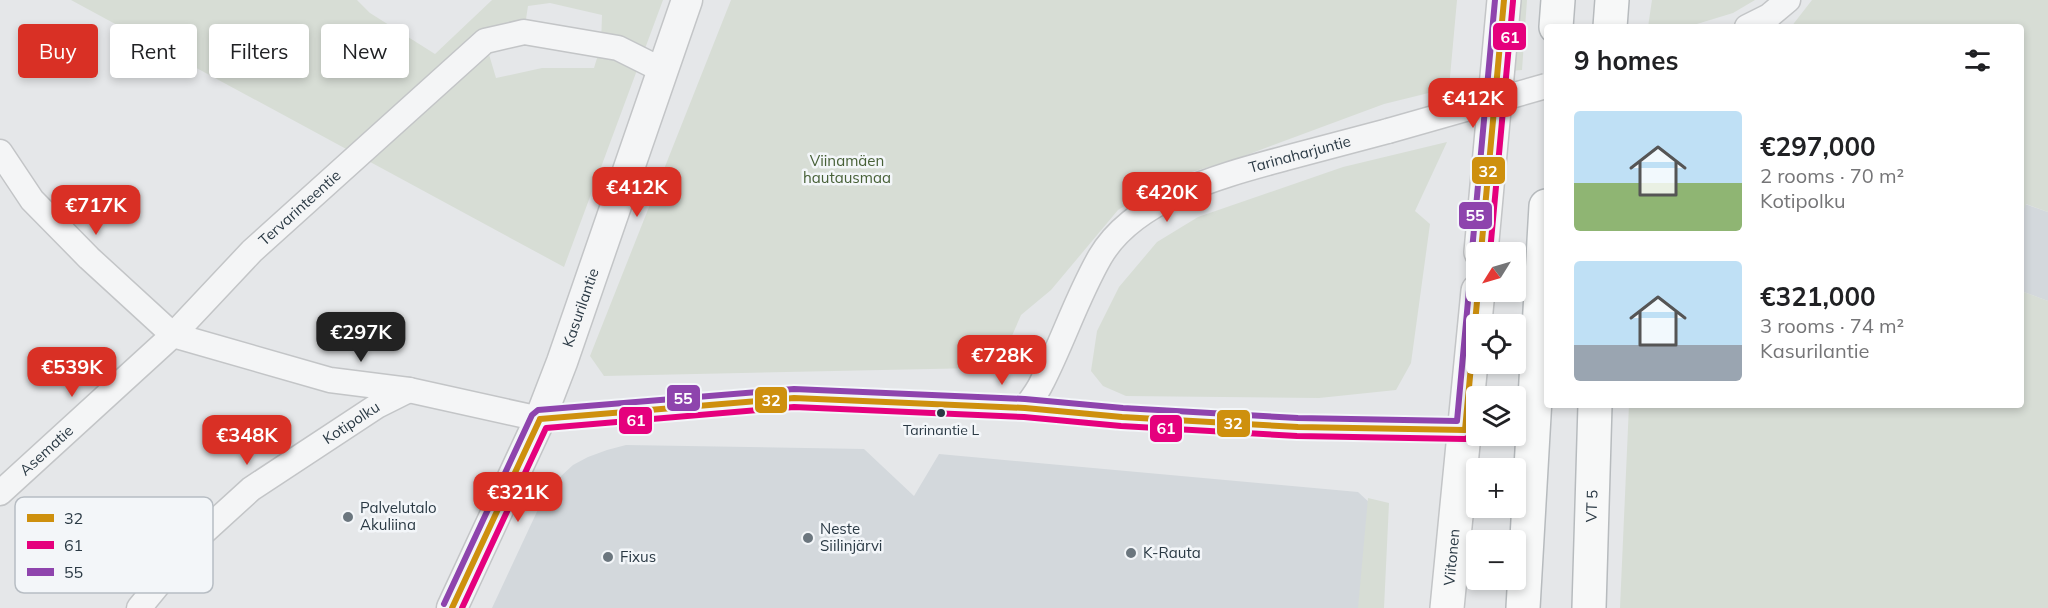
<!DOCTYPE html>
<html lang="en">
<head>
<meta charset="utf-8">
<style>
  :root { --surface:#fff; --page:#f6f6f6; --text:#202124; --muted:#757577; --accent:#d93025 }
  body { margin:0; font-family:Mulish,sans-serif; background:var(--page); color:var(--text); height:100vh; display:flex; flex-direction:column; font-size:22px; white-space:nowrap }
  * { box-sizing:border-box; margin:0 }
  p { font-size:20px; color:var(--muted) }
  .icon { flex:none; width:33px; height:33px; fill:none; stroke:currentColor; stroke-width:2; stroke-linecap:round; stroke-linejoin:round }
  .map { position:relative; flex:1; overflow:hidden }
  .sheet { position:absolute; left:1544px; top:24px; width:480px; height:384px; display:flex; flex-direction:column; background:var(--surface); border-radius:6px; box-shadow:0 3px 9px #0003 }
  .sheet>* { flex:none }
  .hud { position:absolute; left:18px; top:24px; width:570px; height:54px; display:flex; gap:12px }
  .needle { width:39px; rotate:233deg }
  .controls { position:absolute; left:1466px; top:242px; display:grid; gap:12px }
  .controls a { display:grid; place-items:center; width:60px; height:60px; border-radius:6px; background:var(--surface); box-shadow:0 3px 9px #0003; font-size:30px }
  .price { position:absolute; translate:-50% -51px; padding:0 14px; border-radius:12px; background:var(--accent); color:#fff; font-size:20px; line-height:39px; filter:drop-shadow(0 2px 3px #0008) }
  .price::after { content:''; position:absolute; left:50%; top:36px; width:18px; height:14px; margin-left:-9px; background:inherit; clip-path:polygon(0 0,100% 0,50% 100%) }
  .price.on { background:#222; color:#fff }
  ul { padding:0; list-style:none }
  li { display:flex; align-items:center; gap:18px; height:150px; padding:0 30px }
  li span { display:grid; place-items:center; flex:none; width:168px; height:120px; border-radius:6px; color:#555 }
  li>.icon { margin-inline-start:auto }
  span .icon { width:72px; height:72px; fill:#fffc; stroke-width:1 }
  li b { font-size:26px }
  h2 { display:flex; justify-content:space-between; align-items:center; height:72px; padding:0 30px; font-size:26px }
  .chip { padding:0 21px; border-radius:6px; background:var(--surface); box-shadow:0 3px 9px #0003; font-size:21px; line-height:54px }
  .chip.on { background:var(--accent); color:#fff }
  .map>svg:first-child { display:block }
  .built { fill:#d3d8dc }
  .green { fill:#d7ddd5; fill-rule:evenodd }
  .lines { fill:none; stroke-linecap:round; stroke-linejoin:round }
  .minor-casing { stroke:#c3c5c7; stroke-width:27 }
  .tertiary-casing { stroke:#c3c5c7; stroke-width:33 }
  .secondary-casing { stroke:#c3c5c7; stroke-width:36 }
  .motorway-casing { stroke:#b7bbbe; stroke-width:36 }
  .minor { stroke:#f4f5f6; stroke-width:24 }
  .tertiary { stroke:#f4f5f6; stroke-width:30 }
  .secondary { stroke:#f7f8f8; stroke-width:33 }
  .motorway { stroke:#f7f8f8; stroke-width:33 }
  .minor-bridge-casing { stroke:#c3c5c7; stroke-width:27; stroke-linecap:butt }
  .minor-bridge { stroke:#f4f5f6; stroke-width:24 }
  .bus-1-casing { stroke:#f3f6f9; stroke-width:10 }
  .bus-2-casing { stroke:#f3f6f9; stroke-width:10 }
  .bus-3-casing { stroke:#f3f6f9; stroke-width:10 }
  .bus-1 { stroke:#ce900e; stroke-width:6 }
  .bus-2 { stroke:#e5007d; stroke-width:6 }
  .bus-3 { stroke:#8e44ad; stroke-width:6 }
  .bus-dot { fill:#2a3944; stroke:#f3f6f9; stroke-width:2 }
  .poi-dot { fill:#6b767e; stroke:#f3f6f9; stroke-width:2 }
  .labels { text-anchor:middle; stroke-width:5; stroke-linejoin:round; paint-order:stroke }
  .bus-label { font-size:14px; fill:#2a3944; stroke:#f3f6f9 }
  .street-label { font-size:15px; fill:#2a3944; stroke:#f3f6f9 }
  .park-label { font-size:15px; fill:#476037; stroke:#f3f6f9 }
  .poi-label { font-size:15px; fill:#2a3944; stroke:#f3f6f9; text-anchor:start }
  .key { fill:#f3f6f9; stroke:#b7bdc3; stroke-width:1.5 }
  .key-label { font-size:16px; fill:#2a3944 }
  .line-badge { stroke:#f3f6f9; stroke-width:2 }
  .badge-label { font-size:16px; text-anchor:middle; font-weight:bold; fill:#fff }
</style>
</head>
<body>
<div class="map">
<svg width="2048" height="608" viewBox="0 0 2048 608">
  <rect width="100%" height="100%" fill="#e5e7e9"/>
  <!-- built -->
  <path class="built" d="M2025 204 2048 212V301L2021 291 2020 217Z
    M626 445 864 449 914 496 939 454 1358 492 1371 504 1367 608H492L548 488 573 465 588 457 607 450Z"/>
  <!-- green -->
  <path class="green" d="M71 0H357L370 13 435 54 492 0H663L564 267ZM550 3 602 15 601 45 594 68H542L496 78 485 41 524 32 528 6Z
    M731 0H1457L1449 88 1384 104 1236 159 1171 178 1118 210 1051 290 1021 315 1008 345 996 365 978 368 604 376 590 356Z
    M1516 0H1527L1522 70 1510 71Z
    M1652 0H1755L1733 13 1687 27H1648Z
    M1812 0H2048V212L2026 204 2021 217 2020 27H1791Z
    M1447 142 1415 211 1430 224 1411 363 1396 390 1319 398 1126 396 1103 386 1091 371 1097 331 1119 287 1157 242 1198 217 1343 167Z
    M2021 291 2048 301V608H1620L1629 405H2020Z
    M1368 498 1389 503 1384 608H1358Z"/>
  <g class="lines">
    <defs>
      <g id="minor">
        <path d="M1747 27 1769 16 1788 0"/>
        <path d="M0 152 32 200 89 258 173 335 330 380 409 390 540 419 794 398 1025 408 1122 417 1298 427 1465 430"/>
        <path id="s1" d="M1025 408C1031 400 1038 391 1042 382 1063 341 1077 297 1100 257 1135 197 1224 175 1286 158 1320 149 1354 140 1388 131"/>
        <path id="s2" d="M0 493 173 335 252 251 485 41 524 32 618 48 662 70"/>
        <path id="s3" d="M139 608 194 541 251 489 377 406 409 390"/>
      </g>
      <g id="tertiary">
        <path id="s4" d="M452 608 540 419 562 362 687 0"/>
      </g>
      <g id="secondary">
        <path d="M1481 252 1504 0"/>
        <path id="s5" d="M1447 608 1478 291"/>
      </g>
      <g id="motorway">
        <path d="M1556 27 1558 0"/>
        <path d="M1610 27 1612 0"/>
        <path d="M1523 608 1546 206"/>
        <path id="s6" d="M1589 608 1595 405"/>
      </g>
    </defs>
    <!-- minor casing -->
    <use href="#minor" class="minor-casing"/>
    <!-- tertiary casing -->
    <use href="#tertiary" class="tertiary-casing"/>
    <!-- secondary casing -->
    <use href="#secondary" class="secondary-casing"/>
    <!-- motorway casing -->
    <use href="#motorway" class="motorway-casing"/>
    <!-- minor -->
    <use href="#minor" class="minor"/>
    <!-- tertiary -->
    <use href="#tertiary" class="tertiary"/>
    <!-- secondary -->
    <use href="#secondary" class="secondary"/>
    <!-- motorway -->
    <use href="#motorway" class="motorway"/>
    <defs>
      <path id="minor-bridge" d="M1388 131 1546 86"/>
    </defs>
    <!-- minor-bridge casing -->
    <use href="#minor-bridge" class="minor-bridge-casing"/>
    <!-- minor-bridge -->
    <use href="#minor-bridge" class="minor-bridge"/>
    <defs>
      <path id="bus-1" d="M1481 252 1504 0
        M540 419 794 398 1025 408 1122 417 1298 427 1465 430
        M1465 430 1478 291
        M452 608 540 419"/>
      <path id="bus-2" d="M1490 252 1513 1
        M462 608 546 428 794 407 1024 417 1121 426 1297 436 1465 439C1477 436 1475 420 1476 409"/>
      <path id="bus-3" d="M1472 251 1495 0
        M444 604 532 415 538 410 794 389 1025 399 1123 408 1298 418 1457 421 1469 290"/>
    </defs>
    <!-- bus-1 casing -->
    <use href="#bus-1" class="bus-1-casing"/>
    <!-- bus-2 casing -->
    <use href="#bus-2" class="bus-2-casing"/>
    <!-- bus-3 casing -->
    <use href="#bus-3" class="bus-3-casing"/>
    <!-- bus-1 -->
    <use href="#bus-1" class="bus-1"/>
    <!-- bus-2 -->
    <use href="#bus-2" class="bus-2"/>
    <!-- bus-3 -->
    <use href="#bus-3" class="bus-3"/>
  </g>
  <!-- markers -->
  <circle class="bus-dot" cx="941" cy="413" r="5"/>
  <g class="poi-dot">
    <circle cx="348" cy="517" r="6"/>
    <circle cx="808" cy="538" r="6"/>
    <circle cx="1131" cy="553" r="6"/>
    <circle cx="608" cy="557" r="6"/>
  </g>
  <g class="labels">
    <!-- bus labels -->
    <g class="bus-label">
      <text x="941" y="435">Tarinantie L</text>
    </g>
    <!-- street labels -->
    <g class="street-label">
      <text dy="5" stroke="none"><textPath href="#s1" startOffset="399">Tarinaharjuntie</textPath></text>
      <text dy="5" stroke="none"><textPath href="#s2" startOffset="414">Tervarinteentie</textPath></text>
      <text dy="5" stroke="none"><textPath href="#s4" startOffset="327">Kasurilantie</textPath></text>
      <text dy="5" stroke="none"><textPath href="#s3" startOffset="284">Kotipolku</textPath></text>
      <text dy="5" stroke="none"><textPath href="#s2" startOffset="63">Asematie</textPath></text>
      <text dy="5" stroke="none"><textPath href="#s6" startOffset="102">VT 5</textPath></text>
      <text dy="5" stroke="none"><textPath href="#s5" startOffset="51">Viitonen</textPath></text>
    </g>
    <!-- park labels -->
    <g class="park-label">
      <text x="847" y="166">Viinamäen<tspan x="847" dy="17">hautausmaa</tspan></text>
    </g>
    <!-- poi labels -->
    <g class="poi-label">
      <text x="360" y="513">Palvelutalo<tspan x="360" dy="17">Akuliina</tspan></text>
      <text x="820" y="534">Neste<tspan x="820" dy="17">Siilinjärvi</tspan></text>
      <text x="1143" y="558">K-Rauta</text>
      <text x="620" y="562">Fixus</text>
    </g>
  </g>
  <!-- legend -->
  <rect x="15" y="497" width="198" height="96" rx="9" class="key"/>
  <rect x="27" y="514" width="27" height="8" fill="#ce900e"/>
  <rect x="27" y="541" width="27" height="8" fill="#e5007d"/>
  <rect x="27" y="568" width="27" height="8" fill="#8e44ad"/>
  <g class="key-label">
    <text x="64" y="524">32</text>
    <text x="64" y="551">61</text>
    <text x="64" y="578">55</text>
  </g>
  <g class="line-badge">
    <rect x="1492" y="22" width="35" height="29" rx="6" fill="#e5007d"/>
    <rect x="1471" y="156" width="35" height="29" rx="6" fill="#ce900e"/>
    <rect x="1458" y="201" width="35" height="29" rx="6" fill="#8e44ad"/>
    <rect x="666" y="384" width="35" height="28" rx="6" fill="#8e44ad"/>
    <rect x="754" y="386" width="34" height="28" rx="6" fill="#ce900e"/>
    <rect x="618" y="406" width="35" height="29" rx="6" fill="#e5007d"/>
    <rect x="1216" y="409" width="35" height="29" rx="6" fill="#ce900e"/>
    <rect x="1149" y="414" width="34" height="29" rx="6" fill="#e5007d"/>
  </g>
  <g class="badge-label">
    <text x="1510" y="43">61</text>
    <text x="1488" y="177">32</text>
    <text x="1475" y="221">55</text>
    <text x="683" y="404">55</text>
    <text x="771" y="406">32</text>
    <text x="636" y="426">61</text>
    <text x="1233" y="429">32</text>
    <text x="1166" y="434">61</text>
  </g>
</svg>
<div class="controls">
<a><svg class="needle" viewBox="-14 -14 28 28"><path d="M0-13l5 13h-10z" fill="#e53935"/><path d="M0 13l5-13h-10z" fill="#757577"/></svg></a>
<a><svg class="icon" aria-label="locate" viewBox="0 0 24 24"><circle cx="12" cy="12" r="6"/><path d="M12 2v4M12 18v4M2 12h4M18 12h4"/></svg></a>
<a><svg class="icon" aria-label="layers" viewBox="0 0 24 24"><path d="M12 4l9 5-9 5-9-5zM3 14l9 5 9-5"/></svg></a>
<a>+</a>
<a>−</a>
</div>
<b class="price" style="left:1473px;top:129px">€412K</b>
<b class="price" style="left:637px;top:218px">€412K</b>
<b class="price" style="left:1167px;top:223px">€420K</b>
<b class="price" style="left:96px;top:236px">€717K</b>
<b class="price on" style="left:361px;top:363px">€297K</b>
<b class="price" style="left:1002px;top:386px">€728K</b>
<b class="price" style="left:72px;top:398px">€539K</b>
<b class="price" style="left:247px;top:466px">€348K</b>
<b class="price" style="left:518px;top:523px">€321K</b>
<div class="hud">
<a class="chip on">Buy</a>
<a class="chip">Rent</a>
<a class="chip">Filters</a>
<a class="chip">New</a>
</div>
<section class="sheet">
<h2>9 homes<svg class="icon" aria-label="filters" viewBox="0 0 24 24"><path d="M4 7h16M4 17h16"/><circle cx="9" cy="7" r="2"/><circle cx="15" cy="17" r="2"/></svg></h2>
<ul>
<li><span style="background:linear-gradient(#bfe0f5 60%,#8fb573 0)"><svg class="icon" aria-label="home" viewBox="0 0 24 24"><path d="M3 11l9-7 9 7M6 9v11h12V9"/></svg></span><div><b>€297,000</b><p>2 rooms · 70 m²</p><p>Kotipolku</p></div></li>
<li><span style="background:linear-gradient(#bfe0f5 70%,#9aa5b1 0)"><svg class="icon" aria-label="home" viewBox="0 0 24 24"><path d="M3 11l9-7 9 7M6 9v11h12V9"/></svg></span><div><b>€321,000</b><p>3 rooms · 74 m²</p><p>Kasurilantie</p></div></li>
</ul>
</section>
</div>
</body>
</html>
